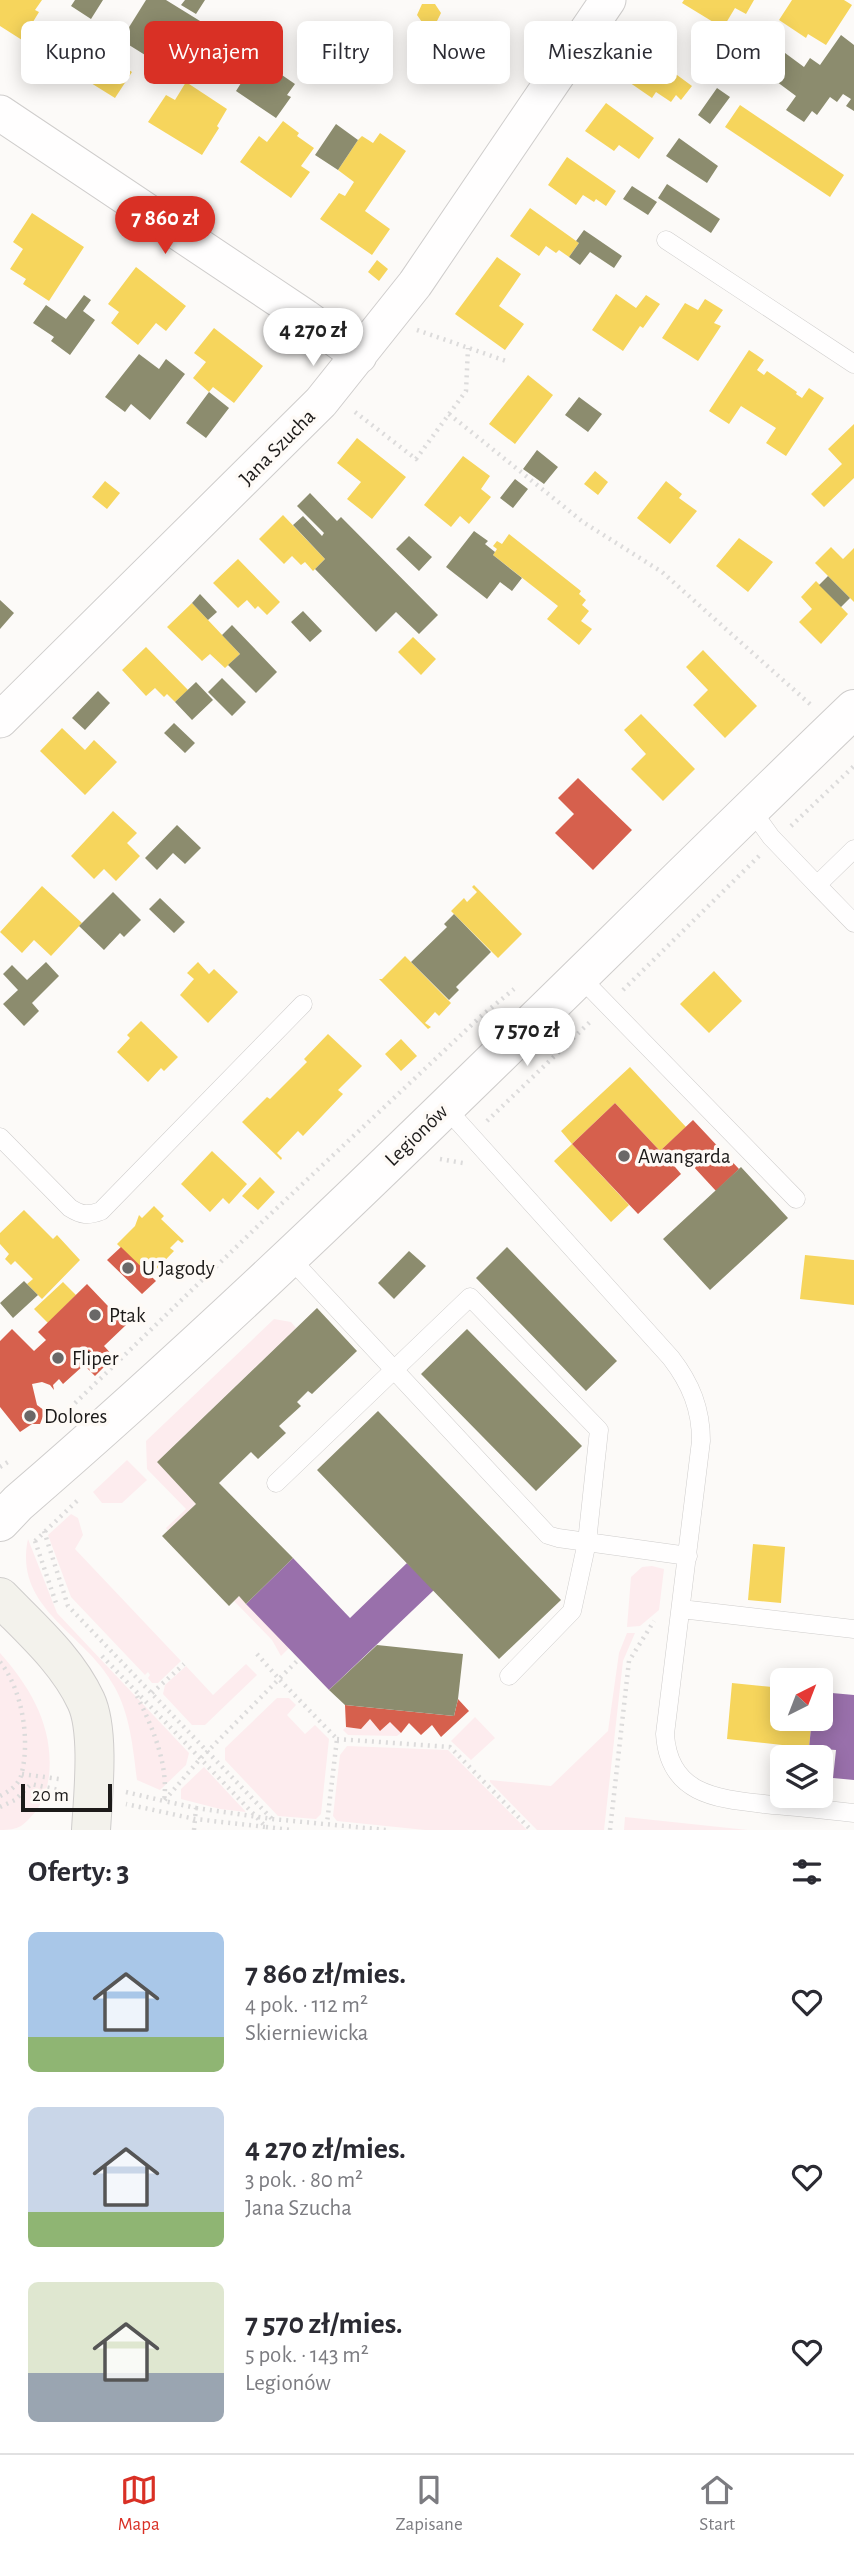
<!DOCTYPE html>
<html lang="pl">
<head>
<meta charset="utf-8">
<style>
  :root { --surface:#fff; --page:#f7f7f7; --text:#2b2b33; --muted:#7c7c81; --line:#e1e1e2; --accent:#d93025 }
  body { margin:0; font-family:"Alegreya Sans",sans-serif; background:var(--page); color:var(--text); height:100vh; display:flex; flex-direction:column; font-size:26px; white-space:nowrap }
  * { box-sizing:border-box; margin:0 }
  p { font-size:23px; color:var(--muted) }
  .icon { flex:none; width:38px; height:38px; fill:none; stroke:currentColor; stroke-width:2; stroke-linecap:round; stroke-linejoin:round }
  .map { position:relative; height:1830px; overflow:hidden }
  .sheet { display:flex; flex-direction:column; background:var(--surface); flex:1 }
  .sheet>* { flex:none }
  .banner { position:absolute; left:21px; top:21px; width:812px; height:63px; display:flex; gap:14px }
  .needle { width:46px; rotate:42deg }
  .tools { position:absolute; left:770px; top:1668px; display:grid; gap:14px }
  .tools a { display:grid; place-items:center; width:63px; height:63px; border-radius:10px; background:var(--surface); box-shadow:0 4px 18px #0003; font-size:35px }
  .scale { position:absolute; left:21px; bottom:18px; width:91px; box-sizing:border-box; padding-left:7px; border:4px solid #1c1a19; border-top:0; font-size:19px; line-height:24px; white-space:nowrap; color:#1c1a19; -webkit-text-stroke:5px #fefaf6; paint-order:stroke }
  .price { position:absolute; translate:-50% -60px; padding:0 16px; border-radius:24px; background:#fff; color:#222; font-size:23px; line-height:46px; filter:drop-shadow(0 2px 4px #0008) }
  .price::after { content:''; position:absolute; left:50%; top:42px; width:21px; height:16px; margin-left:-10px; background:inherit; clip-path:polygon(0 0,100% 0,50% 100%) }
  .price.active { background:var(--accent); color:#fff }
  ul { padding:0; list-style:none }
  li { display:flex; align-items:center; gap:21px; height:175px; padding:0 28px }
  li span { display:grid; place-items:center; flex:none; width:196px; height:140px; border-radius:10px; color:#555 }
  li>.icon { margin-inline-start:auto }
  span .icon { width:84px; height:84px; fill:#fffc; stroke-width:1 }
  li b { font-size:30px }
  h2 { display:flex; justify-content:space-between; align-items:center; height:84px; padding:0 28px; font-size:30px }
  .chip { padding:0 24px; border-radius:10px; background:var(--surface); box-shadow:0 4px 18px #0003; font-size:24px; line-height:63px }
  .chip.active { background:var(--accent); color:#fff }
  .dock { display:flex; justify-content:space-around; align-items:center; height:98px; border-top:2px solid var(--line); background:var(--surface); font-size:19px; color:var(--muted) }
  .dock a { display:grid; justify-items:center; gap:4px }
  .dock .active { color:var(--accent) }
  .map>svg:first-child { display:block }
  .green { fill:#fdecee }
  .homes { fill:#f6d55c }
  .shops { fill:#d6604d }
  .offices { fill:#9970ab }
  .industry { fill:#8c8c6e }
  .lines { fill:none; stroke-linecap:round; stroke-linejoin:round }
  .service-casing { stroke:#cfcdcc; stroke-width:19 }
  .minor-casing { stroke:#cfcdcc; stroke-width:37 }
  .tertiary-casing { stroke:#cfcdcc; stroke-width:40 }
  .secondary-casing { stroke:#cfcdcc; stroke-width:40 }
  .path { stroke:#dcdbdb; stroke-width:4.5; stroke-dasharray:2 5; stroke-linecap:butt }
  .service { stroke:#fffefe; stroke-width:18 }
  .minor { stroke:#fffefe; stroke-width:35 }
  .tertiary { stroke:#fffefe; stroke-width:38 }
  .secondary { stroke:#f3f2ec; stroke-width:38 }
  .poi-dot { fill:#6a6867; stroke:#fefaf6; stroke-width:2.5 }
  .labels { text-anchor:middle; stroke-width:7; stroke-linejoin:round; paint-order:stroke }
  .street-label { font-size:21px; fill:#1c1a19; stroke:#fefaf6 }
  .poi-label { font-size:21px; fill:#1c1a19; stroke:#fefaf6; text-anchor:start }
</style>
</head>
<body>
<div class="map">
<svg width="854" height="1830" viewBox="0 0 854 1830">
  <rect width="100%" height="100%" fill="#fcfaf8"/>
  <!-- green -->
  <path class="green" d="M274 1319 291 1322 296 1328 157 1462 196 1504 168 1531 166 1528 186 1509 147 1469 146 1441Z
    M127 1460 147 1480 122 1503H102L93 1492Z
    M71 1514 78 1518 83 1535 75 1549 181 1661 158 1683H152L148 1678 150 1675 148 1672 145 1675 71 1597 48 1535Z
    M28 1539 57 1613 189 1753 186 1765 160 1790 137 1780C133 1748 130 1714 114 1686 86 1633 13 1609 28 1539Z
    M652 1566 664 1569 659 1610 640 1626 627 1627 631 1577 642 1567Z
    M239 1596 289 1648 281 1656 272 1640 234 1601Z
    M627 1633H635L623 1661 604 1830H537L490 1782V1780L551 1786 608 1731 619 1653Z
    M0 1653C31 1688 54 1727 49 1776 47 1789 44 1800 36 1811 23 1826 20 1830 0 1830Z
    M246 1664 257 1675 205 1725H192L163 1694 165 1685 186 1666 213 1695Z
    M277 1698H289L296 1705 287 1715 305 1734 315 1725 329 1739 321 1814 316 1819 278 1816 225 1760V1748Z
    M475 1717 495 1738 471 1760 451 1741Z
    M370 1719 380 1731 390 1722 401 1733 397 1736 348 1735 343 1730 346 1727 361 1729Z
    M347 1746 448 1750 527 1830H425L337 1821 333 1816 340 1755Z
    M204 1767 246 1812 220 1809 181 1799V1789Z
    M625 1817 748 1830H624Z"/>
  <!-- homes -->
  <path class="homes" d="M0 0H42L35 10 39 12 22 40 0 26Z
    M684 0H754L746 14 735 8 723 28 682 3Z
    M792 0H844L852 5 826 45 808 34 806 38 779 20Z
    M422 4H435L441 13 436 23 424 25 417 15Z
    M79 38 132 72 115 98 62 65Z
    M643 50 692 86 681 100 676 95 671 102 656 92 652 98 623 78Z
    M186 82 227 109 217 126 219 128 202 155 148 122 166 95 175 100Z
    M606 103 654 138 639 159 619 145 614 151 585 131Z
    M740 105 844 175 830 197 725 127Z
    M283 121 299 133 297 136 314 148 301 166 310 172 291 198 240 162 259 136 267 142Z
    M380 133 406 151 365 211 390 229 372 255 320 219 339 193 345 196 354 182 338 170 358 140 362 136 373 143Z
    M567 157 616 191 606 206 596 199 594 202 583 195 576 205 548 185Z
    M530 208 579 243 569 257 559 250 556 253 546 246 539 256 510 236Z
    M32 213 84 247 49 301 23 284 26 279 10 269 23 249 13 242Z
    M497 257 521 274 499 306 524 324 505 350 455 314Z
    M377 260 388 269 379 281 368 272Z
    M136 267 186 306 166 331 156 323 138 345 111 323 119 312 108 304Z
    M616 294 636 308 646 295 660 304 643 328 640 326 623 351 592 330Z
    M705 299 723 310 714 323 721 326 698 361 662 338 685 303 698 310Z
    M214 328 263 366 234 403 213 387 209 392 193 378 206 362 194 353Z
    M749 350 764 360 757 370 764 375 767 371 797 392 796 394 802 398 809 388 824 398 786 456 766 443 776 428 741 406 729 424 709 411Z
    M528 375 553 395 515 444 489 424Z
    M854 424V478L824 507 811 494 842 464 828 449Z
    M357 438 406 477 372 519 347 499 361 482 337 463Z
    M463 456 490 476 481 489 491 497 469 524 460 516 451 527 424 505Z
    M595 471 608 482 598 495 584 484Z
    M105 481 120 493 107 509 92 497Z
    M666 481 682 494 679 498 697 511 670 544 637 518Z
    M283 515 325 559 313 571 305 562 301 565 292 556 284 564 259 539Z
    M509 534 581 591 579 594 586 600 582 605 589 611 581 621 592 629 579 645 547 619 558 606 493 555 497 549 493 546 497 541 502 544Z
    M739 538 773 562 748 592 716 566Z
    M831 547 843 559 854 548V602L815 563Z
    M238 559 280 602 267 615 258 606 255 609 247 600 238 608 213 583Z
    M816 581 848 614 821 644 799 622 812 609 801 597Z
    M192 603 240 654 225 668 210 654 202 661 167 627Z
    M413 637 436 659 421 675 398 652Z
    M146 647 188 690 175 702 167 694 164 697 155 688 146 696 122 670Z
    M703 650 757 706 725 738 693 705 708 690 686 667Z
    M641 714 695 769 663 801 631 769 646 754 624 730Z
    M62 728 85 750 94 740 117 762 85 795 40 751Z
    M113 811 137 833 127 843 140 856 116 881 104 869 94 879 71 856Z
    M474 885 522 934 498 958 451 911 464 898 467 902 477 892 472 887Z
    M42 886 82 923 51 956 34 940 22 953 0 932Z
    M405 956 451 1003 439 1016 435 1012 425 1023 431 1027 428 1029 379 979H382Z
    M198 962 209 974 214 969 238 992 208 1023 180 995 194 979 187 973Z
    M714 971 742 1001 709 1033 680 1004Z
    M141 1021 178 1057 164 1071 161 1068 148 1082 117 1052 130 1038 127 1035Z
    M328 1034 362 1066 338 1090 343 1094 303 1136 298 1131 277 1153 282 1158 281 1160 242 1122 267 1097 270 1099 307 1062 304 1059Z
    M401 1039 417 1056 401 1071 385 1054Z
    M630 1067 686 1127 660 1151 615 1103 572 1144 561 1131Z
    M572 1144 629 1205 611 1222 554 1161Z
    M212 1151 247 1184 229 1204 223 1198 210 1212 181 1184Z
    M260 1177 275 1192 258 1210 242 1196Z
    M154 1206 164 1216 161 1219 184 1241 182 1243 178 1240 170 1248 174 1251 150 1276 117 1244 135 1226 139 1215 142 1218Z
    M24 1210 53 1239 57 1235 80 1260 42 1299 27 1284 33 1279 15 1261 11 1265 5 1259 9 1254 0 1244V1233Z
    M805 1255 854 1260V1305L800 1299Z
    M63 1282 76 1295 48 1323 34 1309Z
    M753 1544 785 1547 781 1603 748 1600Z
    M732 1683 782 1688V1718H812L809 1748 727 1739Z"/>
  <!-- shops -->
  <path class="shops" d="M578 778 632 830 593 870 555 833 574 814 558 798Z
    M615 1103 660 1151 693 1120 739 1169 716 1191 680 1152 670 1161 681 1174 638 1214 572 1144Z
    M121 1247 156 1281 142 1294 107 1260Z
    M87 1284 126 1325 104 1346 114 1357 95 1376 84 1365 63 1384 59 1379 53 1385 54 1390 50 1385 42 1382 32 1384 37 1405 45 1411 40 1424H32L20 1432 0 1407V1341L12 1329 34 1351 46 1340 38 1332Z
    M458 1699 469 1711 441 1737 432 1725 421 1735 409 1723 401 1733 390 1722 380 1731 370 1719 361 1729 346 1727 345 1705 454 1716Z"/>
  <!-- offices -->
  <path class="offices" d="M293 1558 350 1618 407 1563 434 1590 329 1690 246 1604Z
    M821 1692 854 1695V1780L833 1778 836 1750 809 1748 812 1718H821Z"/>
  <!-- industry -->
  <path class="industry" d="M75 0H103L91 19 71 6Z
    M146 0H166L213 29 182 78 121 40Z
    M185 0H205L196 14 181 5Z
    M841 35 854 45V111L846 106 851 99 843 94 837 102 830 97 817 115 812 111 804 122 786 110 796 96 765 73 781 50 804 67 810 58 820 65Z
    M255 61 277 77 279 73 295 84 287 95 291 97 276 118 236 91Z
    M717 88 730 97 710 124 698 115Z
    M336 124 358 140 338 170 315 155Z
    M679 138 718 166 707 183 666 156Z
    M667 184 720 219 711 233 658 198Z
    M632 186 657 202 648 215 623 199Z
    M584 230 622 256 614 268 590 252 580 265 569 257 579 243 576 241Z
    M84 295 91 300 83 311 95 320 70 355 51 341 54 337 33 323 46 305 66 319Z
    M139 354 159 369 166 359 185 374 150 420 131 404 125 412 105 397Z
    M209 392 229 408 206 438 186 423Z
    M579 397 602 414 588 432 565 415Z
    M537 450 558 467 544 484 523 469Z
    M515 479 528 489 513 508 500 498Z
    M310 493 337 521 341 517 438 615 419 634 396 612 376 632 315 569 325 559 293 525 303 516 322 536 324 533 297 506Z
    M474 531 488 541 485 544 495 552 493 555 522 578 512 591 500 582 487 599 446 567Z
    M409 536 432 557 419 571 396 549Z
    M828 576 850 598 841 607 819 585Z
    M200 594 217 612 208 620 192 603Z
    M0 600 14 613 0 629Z
    M303 611 322 631 310 642 291 622Z
    M232 625 277 672 256 693 228 665 240 654 222 635Z
    M222 678 246 702 232 716 208 692Z
    M196 682 213 700 192 720 175 702Z
    M98 691 110 703 85 730 72 718Z
    M174 723 195 743 185 753 164 733Z
    M177 825 201 848 185 864 173 853 157 870 145 858Z
    M113 892 141 920 124 937 120 933 104 950 79 926Z
    M160 898 185 922 174 933 149 909Z
    M454 914 491 952 456 987 459 990 449 1000 411 962 447 927 444 924Z
    M46 962 59 976 32 1003 39 1011 24 1026 3 1004 18 990 3 974 12 965 27 980Z
    M741 1167 788 1218 710 1290 663 1239Z
    M507 1247 617 1361 586 1391 476 1278Z
    M409 1251 426 1266 394 1299 378 1283Z
    M24 1281 38 1295 13 1318 0 1303Z
    M317 1308 357 1351 312 1394 308 1391 297 1402 301 1406 279 1426 286 1433 258 1459 251 1452 219 1483 293 1558 246 1604 239 1596 229 1606 162 1536 196 1504 157 1462Z
    M467 1329 582 1446 536 1491 421 1374Z
    M378 1411 561 1600 499 1659 317 1470Z
    M377 1645 463 1654 458 1699 454 1716 345 1705 329 1690Z"/>
  <g class="lines">
    <defs>
      <path id="service" d="M666 240 854 364
        M750 808 771 837 817 885 854 849
        M817 885 854 923
        M579 976 796 1199
        M445 1107 671 1358C691 1384 701 1409 701 1441L665 1734C669 1798 722 1799 773 1805 800 1807 827 1810 854 1813
        M0 1137 70 1208C81 1215 88 1216 101 1211L303 1004
        M289 1257 548 1535 558 1538 688 1556
        M276 1483 470 1297 599 1430 587 1542 572 1611 509 1676
        M681 1609 854 1629"/>
      <path id="minor" d="M0 113 305 317 359 356
        M0 720 321 402 415 284 608 0"/>
      <path id="tertiary" d="M0 1522 18 1503C309 1252 577 975 854 709"/>
      <path id="secondary" d="M0 1597C31 1629 67 1660 86 1701 100 1731 93 1796 91 1830"/>
    </defs>
    <!-- service casing -->
    <use href="#service" class="service-casing"/>
    <!-- minor casing -->
    <use href="#minor" class="minor-casing"/>
    <!-- tertiary casing -->
    <use href="#tertiary" class="tertiary-casing"/>
    <!-- secondary casing -->
    <use href="#secondary" class="secondary-casing"/>
    <!-- path -->
    <path class="path" d="M417 330 509 362
      M355 412 416 459 466 391 468 348
      M449 414 583 522 662 572 811 705
      M791 826 854 766
      M623 990 759 856
      M487 1121 592 1020
      M440 1159 463 1163
      M70 1408 261 1223 480 1017 514 989
      M0 1467 11 1460
      M44 1531 68 1606 272 1819
      M35 1541 80 1498
      M35 1541 56 1603
      M257 1654 279 1679 299 1659
      M102 1656 266 1827 195 1819 126 1804
      M0 1662C22 1689 30 1738 22 1772 20 1784 10 1791 0 1796
      M152 1693 184 1664
      M337 1739 450 1747 531 1830
      M787 1757 788 1746
      M22 1774 59 1779
      M126 1792 164 1801C169 1766 153 1728 137 1696
      M0 1807 15 1800 31 1784 59 1790
      M196 1808 272 1819 387 1830
      M266 1827 291 1830
      M194 1830 196 1808 164 1801 200 1759 279 1679 337 1739 327 1823
      M610 1830 629 1661 654 1621"/>
    <!-- service -->
    <use href="#service" class="service"/>
    <!-- minor -->
    <use href="#minor" class="minor"/>
    <!-- tertiary -->
    <use href="#tertiary" class="tertiary"/>
    <!-- secondary -->
    <use href="#secondary" class="secondary"/>
  </g>
  <!-- markers -->
  <g class="poi-dot">
    <circle cx="624" cy="1156" r="7"/>
    <circle cx="128" cy="1268" r="7"/>
    <circle cx="95" cy="1315" r="7"/>
    <circle cx="58" cy="1358" r="7"/>
    <circle cx="30" cy="1416" r="7"/>
  </g>
  <g class="labels">
    <!-- street labels -->
    <g class="street-label">
      <text transform="translate(277 447) rotate(-45)" y="7">Jana Szucha</text>
      <text transform="translate(416 1135) rotate(-44)" y="7">Legionów</text>
    </g>
    <!-- poi labels -->
    <g class="poi-label">
      <text x="638" y="1163">Awangarda</text>
      <text x="142" y="1275">U Jagody</text>
      <text x="109" y="1322">Ptak</text>
      <text x="72" y="1365">Fliper</text>
      <text x="44" y="1423">Dolores</text>
    </g>
  </g>
</svg>
<div class="tools">
<a><svg class="needle" viewBox="-14 -14 28 28"><path d="M0-13l5 13h-10z" fill="#e53935"/><path d="M0 13l5-13h-10z" fill="#7c7c81"/></svg></a>
<a><svg class="icon" aria-label="layers" viewBox="0 0 24 24"><path d="M12 4l9 5-9 5-9-5zM3 14l9 5 9-5"/></svg></a>
</div>
<div class="scale">20 m</div>
<b class="price active" style="left:165px;top:256px">7 860 zł</b>
<b class="price" style="left:313px;top:368px">4 270 zł</b>
<b class="price" style="left:527px;top:1068px">7 570 zł</b>
<div class="banner">
<a class="chip">Kupno</a>
<a class="chip active">Wynajem</a>
<a class="chip">Filtry</a>
<a class="chip">Nowe</a>
<a class="chip">Mieszkanie</a>
<a class="chip">Dom</a>
</div>
</div>
<section class="sheet">
<h2>Oferty: 3<svg class="icon" aria-label="filters" viewBox="0 0 24 24"><path d="M4 7h16M4 17h16"/><circle cx="9" cy="7" r="2"/><circle cx="15" cy="17" r="2"/></svg></h2>
<ul>
<li><span style="background:linear-gradient(#a9c7e8 75%,#8fb573 0)"><svg class="icon" aria-label="home" viewBox="0 0 24 24"><path d="M3 11l9-7 9 7M6 9v11h12V9"/></svg></span><div><b>7 860 zł/mies.</b><p>4 pok. · 112 m²</p><p>Skierniewicka</p></div><svg class="icon" aria-label="heart" viewBox="0 0 24 24"><path d="M12 20l-8-8c-3-5 5-10 8-4 3-6 11-1 8 4z"/></svg></li>
<li><span style="background:linear-gradient(#c9d6e8 75%,#8fb573 0)"><svg class="icon" aria-label="home" viewBox="0 0 24 24"><path d="M3 11l9-7 9 7M6 9v11h12V9"/></svg></span><div><b>4 270 zł/mies.</b><p>3 pok. · 80 m²</p><p>Jana Szucha</p></div><svg class="icon" aria-label="heart" viewBox="0 0 24 24"><path d="M12 20l-8-8c-3-5 5-10 8-4 3-6 11-1 8 4z"/></svg></li>
<li><span style="background:linear-gradient(#dfe7d0 65%,#9aa5b1 0)"><svg class="icon" aria-label="home" viewBox="0 0 24 24"><path d="M3 11l9-7 9 7M6 9v11h12V9"/></svg></span><div><b>7 570 zł/mies.</b><p>5 pok. · 143 m²</p><p>Legionów</p></div><svg class="icon" aria-label="heart" viewBox="0 0 24 24"><path d="M12 20l-8-8c-3-5 5-10 8-4 3-6 11-1 8 4z"/></svg></li>
</ul>
</section>
<nav class="dock">
<a class="active"><svg class="icon" aria-label="map" viewBox="0 0 24 24"><path d="M3 6l6-2 6 2 6-2v14l-6 2-6-2-6 2zM9 4v14M15 6v14"/></svg>Mapa</a>
<a><svg class="icon" aria-label="saved" viewBox="0 0 24 24"><path d="M7 4h10v16l-5-4-5 4z"/></svg>Zapisane</a>
<a><svg class="icon" aria-label="home" viewBox="0 0 24 24"><path d="M3 11l9-7 9 7M6 9v11h12V9"/></svg>Start</a>
</nav>
</body>
</html>
